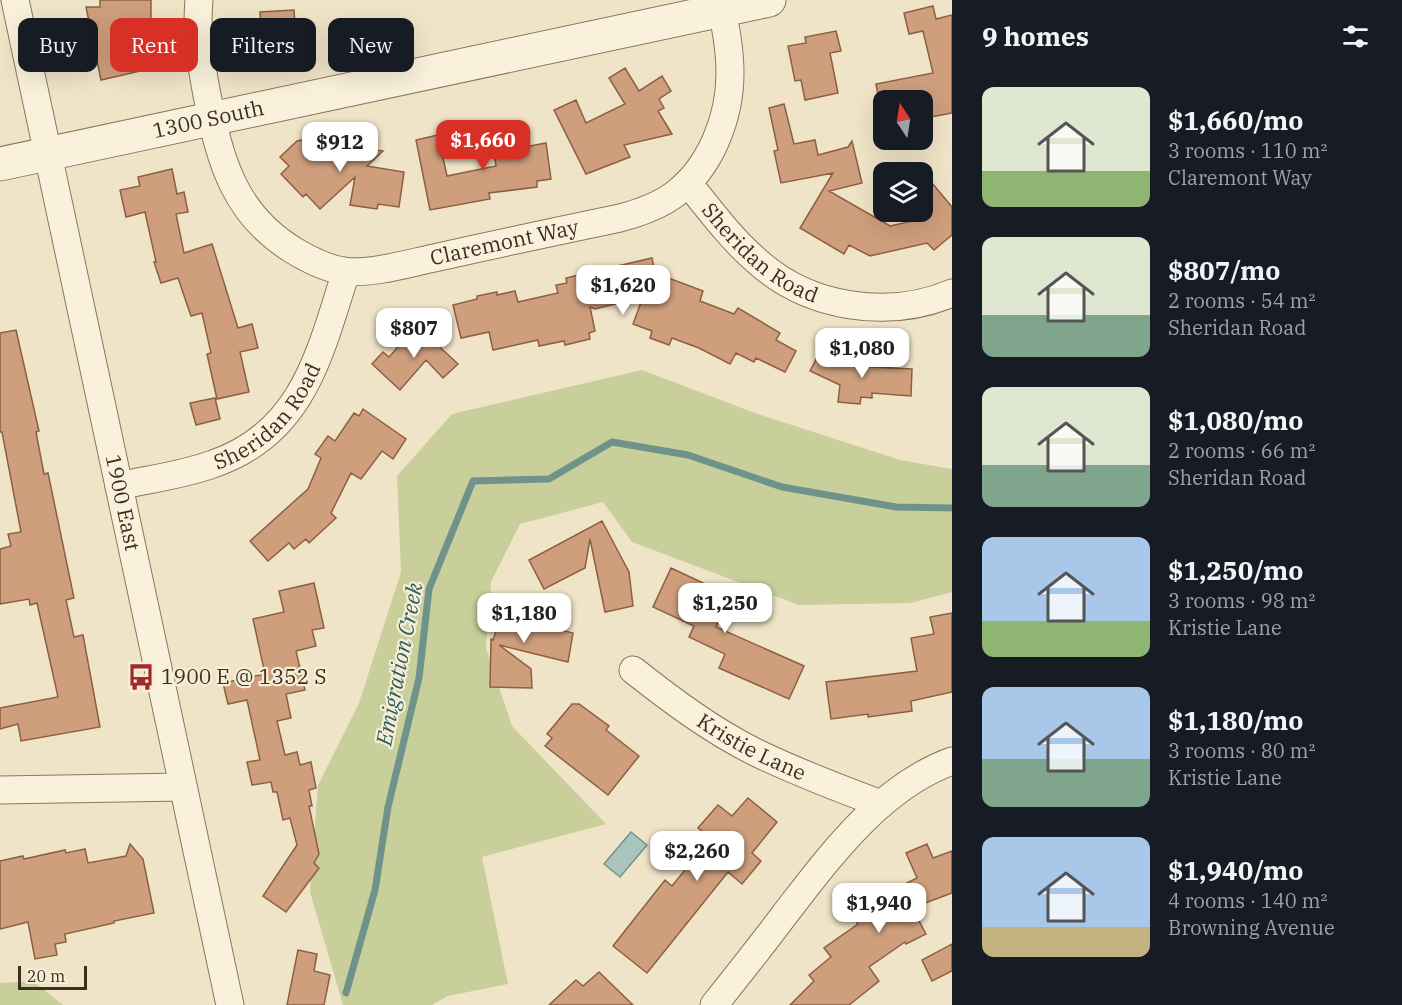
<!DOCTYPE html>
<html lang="en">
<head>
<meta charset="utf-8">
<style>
  :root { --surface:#171b24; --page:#20242c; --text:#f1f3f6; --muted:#9ea1a6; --accent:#d93025 }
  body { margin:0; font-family:"IBM Plex Serif",serif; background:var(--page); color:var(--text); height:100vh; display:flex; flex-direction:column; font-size:22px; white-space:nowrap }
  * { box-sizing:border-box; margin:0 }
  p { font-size:20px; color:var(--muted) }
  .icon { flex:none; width:33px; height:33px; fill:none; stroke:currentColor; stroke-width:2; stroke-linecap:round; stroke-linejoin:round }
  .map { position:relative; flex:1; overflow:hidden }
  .details { display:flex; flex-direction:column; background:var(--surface); width:450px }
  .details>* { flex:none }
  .top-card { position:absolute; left:18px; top:18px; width:570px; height:54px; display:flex; gap:12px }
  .needle { width:39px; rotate:348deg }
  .fabs { position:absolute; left:873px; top:90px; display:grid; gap:12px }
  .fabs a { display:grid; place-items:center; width:60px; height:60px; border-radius:12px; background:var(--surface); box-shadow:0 6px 24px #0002; font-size:30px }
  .scale { position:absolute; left:18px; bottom:15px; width:69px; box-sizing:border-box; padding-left:6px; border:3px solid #3d2e20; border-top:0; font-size:16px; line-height:21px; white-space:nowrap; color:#3d2e20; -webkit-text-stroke:4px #f7eed8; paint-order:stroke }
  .price { position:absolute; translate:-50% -51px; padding:0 14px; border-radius:12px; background:#fff; color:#222; font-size:20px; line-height:39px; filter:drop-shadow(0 2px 3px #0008) }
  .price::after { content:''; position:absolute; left:50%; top:36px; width:18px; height:14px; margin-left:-9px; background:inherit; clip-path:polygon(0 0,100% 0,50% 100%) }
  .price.current { background:var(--accent); color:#fff }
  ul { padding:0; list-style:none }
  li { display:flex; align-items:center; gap:18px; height:150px; padding:0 30px }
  li span { display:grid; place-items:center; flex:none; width:168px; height:120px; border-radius:12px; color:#555 }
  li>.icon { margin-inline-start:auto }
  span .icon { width:72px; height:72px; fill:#fffc; stroke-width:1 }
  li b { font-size:26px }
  h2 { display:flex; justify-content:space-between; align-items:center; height:72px; padding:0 30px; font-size:26px }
  .pill { padding:0 21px; border-radius:12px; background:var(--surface); box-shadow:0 6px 24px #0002; font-size:21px; line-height:54px }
  .pill.current { background:var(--accent); color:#fff }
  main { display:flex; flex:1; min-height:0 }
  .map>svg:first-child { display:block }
  .green { fill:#c9cf9b }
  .water { fill:#a9c4bc; stroke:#6f938a; stroke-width:1.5 }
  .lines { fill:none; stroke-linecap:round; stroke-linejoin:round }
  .stream { stroke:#6f938a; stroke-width:7 }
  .building { fill:#cf9f7d; stroke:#8d5f41; stroke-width:1.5 }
  .minor-casing { stroke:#8d765c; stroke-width:29 }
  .tertiary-casing { stroke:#8d765c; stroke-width:35 }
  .minor { stroke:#faf1dc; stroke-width:27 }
  .tertiary { stroke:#faf1dc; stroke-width:33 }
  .labels { text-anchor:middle; stroke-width:4.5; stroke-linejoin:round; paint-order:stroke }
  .street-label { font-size:21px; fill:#3d2e20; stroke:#f7eed8 }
  .poi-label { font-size:21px; fill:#3d2e20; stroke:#f7eed8; text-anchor:start }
  .water-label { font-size:22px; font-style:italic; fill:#2f5d5a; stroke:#f7eed8 }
</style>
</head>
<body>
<main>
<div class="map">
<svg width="952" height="1005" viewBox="0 0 952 1005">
  <rect width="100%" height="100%" fill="#f0e4c8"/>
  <!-- green -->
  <path class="green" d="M642 370 755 413 900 460 952 469V592L911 603 799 605 632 542 603 502 520 524 491 582 486 648 512 726 606 824 482 857 508 984 448 996 432 1005H343L310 892 318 785 359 703 401 572 397 476 452 414Z
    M33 981 63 1005H0V983Z"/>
  <!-- water -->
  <path class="water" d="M631 832 647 845 620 877 604 864Z"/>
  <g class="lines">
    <!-- stream -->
    <path class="stream" d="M346 993 375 890 388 807 419 678 429 589 473 481 549 479 612 442 688 455 782 487 896 507 952 508"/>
  </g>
  <!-- building -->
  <path class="building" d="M100 0H151V23H139L149 69 101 80 86 7H100Z
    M933 6 936 19 952 15V113L925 118 922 100H879L876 84 933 73 923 31 909 34 904 13Z
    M294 10 297 53 263 55 260 12Z
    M836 31 841 51 830 53 838 93 805 100 801 80 795 81 788 46 806 43 805 37Z
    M625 68 639 91 662 76 671 91 659 99 664 108 658 111 672 134 624 145 630 157 586 174 554 110 576 100 586 123 625 104 609 78Z
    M784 104 794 144 815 140 818 155 848 147 852 141 862 183 829 191 890 226 922 219V171L952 207V235L934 250 927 243 870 256 849 245 844 254 800 228 833 173 781 183 774 151 778 150 769 108Z
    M515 127 520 148 546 143 551 179 537 181V187L489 193 490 199 430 210 416 140 438 135 447 176 496 166 490 132Z
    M337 133 339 144 383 151 367 166 404 172 399 207 378 204 377 209 350 205 355 177 320 209 306 194 303 197 281 174 289 166 280 157 297 141Z
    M172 169 177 194 184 192 188 212 176 214 184 253 212 244 238 328 252 324 258 348 240 352 249 392 217 399 207 354 211 353 202 313 191 316 178 278 161 283 154 262H156L145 212 126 217 120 190 140 186 138 177Z
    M652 258 655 273 703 291 700 301 734 314 738 308 780 333 776 340 796 351 785 372 756 358 754 362 736 353 730 364 699 348 672 338 669 345 650 338 652 331 633 324 643 297 595 309 590 307 595 331 589 333 590 339 565 345 564 341 539 346 538 340 493 350 489 332 461 338 453 305 477 299V296L497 292V295L515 291 518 302 558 293 556 285 567 283 566 278Z
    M417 326 458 364 443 378 426 360 400 390 372 364 383 352 389 357Z
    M16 330 39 431 36 432 44 474 48 473 74 598 66 600 74 637 83 635 100 727 21 741 18 724 0 729V708L58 697 37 603 30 605 29 599 0 604V549L11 546 8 534 21 532 2 432H0V333Z
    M821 350 855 366 912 369 911 396 872 393V398L861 397 860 404 838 402 840 385 810 371Z
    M215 398 220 419 196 425 190 403Z
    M363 409 406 439 393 459 382 451 361 479 351 473 331 513 336 518 309 543 306 539 294 549 289 543 268 561 250 541 308 489 321 458 315 454 328 436 335 441 354 413 359 416Z
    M602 521 629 572 633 606 605 612 590 539 585 568 544 589 529 560Z
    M671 568 731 596 716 627 804 666 789 699 719 668 725 654 689 637 694 626 653 607Z
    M314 583 324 628 312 630 316 646 296 651 305 690 286 694 291 718 277 721 285 755 297 752 300 765 311 762 316 788 309 790 312 806H309L319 854 314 863 319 868 286 912 263 896 297 845 290 818 283 820 277 792H273L271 782 252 785 247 762 260 760 247 700 228 704 223 683 265 674 253 619 284 612 279 591Z
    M508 595 546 610 541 625 573 633 568 662 499 645 531 669 532 688 490 687 491 639 493 640Z
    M952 613V692L911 701 912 711 868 717V714L831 719 826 682 917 671 911 638 934 634 930 617Z
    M572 704H579L609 726 606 730 639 756 608 795 545 746 552 738 547 734Z
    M748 798 777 822 752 853 761 861 742 884 728 872 647 973 613 946 665 880 672 886 711 838 698 828 718 805 732 816Z
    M130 844 143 859 154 913 114 921V923L65 934 66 942 55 944 57 955 35 959 28 922 0 929V861L23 856 24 859 65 850 66 853 85 849 88 863 126 856Z
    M927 844 933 858 952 851V893L912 908 926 934 906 944 905 942 869 967 879 981 849 1005H790L814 981 809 975 831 957 824 948 858 924 856 921 883 904 879 897 917 878 906 853Z
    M952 944V971L932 981 922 960Z
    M298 950 317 954 314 971 330 975 324 1005H287Z
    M599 972 633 1005H549L576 980 583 986Z"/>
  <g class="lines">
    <defs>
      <g id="minor">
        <path id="s1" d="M15 0 230 1005"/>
        <path id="s2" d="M199 0C196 32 201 64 207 95 220 162 235 217 298 253 312 261 328 269 344 271 368 275 410 263 434 258 496 244 558 231 620 218 639 213 659 206 675 194 711 167 730 117 730 73 730 48 725 24 720 0"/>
        <path id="s3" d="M688 183C710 210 731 239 758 262 809 308 889 320 952 293"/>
        <path id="s4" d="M119 486C150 479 183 475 213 464 304 433 320 352 346 272"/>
        <path id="s5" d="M633 670C671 700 711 730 755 752 796 772 838 788 881 804"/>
        <path d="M0 790 183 787"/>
        <path d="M714 1005C738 975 762 945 785 914 830 856 880 787 952 761"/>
      </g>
      <g id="tertiary">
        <path id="s6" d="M0 164 769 0"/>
      </g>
    </defs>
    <!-- minor casing -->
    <use href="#minor" class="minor-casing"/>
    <!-- tertiary casing -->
    <use href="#tertiary" class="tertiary-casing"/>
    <!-- minor -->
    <use href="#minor" class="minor"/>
    <!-- tertiary -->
    <use href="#tertiary" class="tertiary"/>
  </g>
  <!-- icons -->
  <defs>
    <symbol id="bus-bare" viewBox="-9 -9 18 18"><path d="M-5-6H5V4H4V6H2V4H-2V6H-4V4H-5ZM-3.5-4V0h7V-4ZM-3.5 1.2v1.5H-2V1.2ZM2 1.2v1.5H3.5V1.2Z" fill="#9e2a2b" stroke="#f7eed8" stroke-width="2.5" paint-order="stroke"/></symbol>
  </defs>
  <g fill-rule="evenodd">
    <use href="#bus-bare" x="122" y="658" width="38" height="38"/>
  </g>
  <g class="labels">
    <!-- street labels -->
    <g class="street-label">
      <text dy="7" stroke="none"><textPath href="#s6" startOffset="213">1300 South</textPath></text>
      <text dy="7" stroke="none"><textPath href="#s2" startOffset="498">Claremont Way</textPath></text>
      <text dy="7" stroke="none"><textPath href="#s3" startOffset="102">Sheridan Road</textPath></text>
      <text dy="7" stroke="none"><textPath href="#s4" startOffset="171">Sheridan Road</textPath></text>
      <text dy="7" stroke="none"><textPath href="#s1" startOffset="514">1900 East</textPath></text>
      <text dy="7" stroke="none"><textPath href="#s5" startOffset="142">Kristie Lane</textPath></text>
    </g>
    <!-- poi labels -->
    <g class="poi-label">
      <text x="161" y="684">1900 E @ 1352 S</text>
    </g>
    <!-- water labels -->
    <g class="water-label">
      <text transform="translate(399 664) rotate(-79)" y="8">Emigration Creek</text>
    </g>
  </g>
</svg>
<div class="fabs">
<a><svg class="needle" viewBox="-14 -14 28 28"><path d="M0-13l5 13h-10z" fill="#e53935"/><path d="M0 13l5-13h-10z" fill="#9ea1a6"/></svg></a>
<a><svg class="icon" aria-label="layers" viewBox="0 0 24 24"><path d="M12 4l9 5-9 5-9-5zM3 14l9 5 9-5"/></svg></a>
</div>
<div class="scale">20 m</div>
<b class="price current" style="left:483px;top:171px">$1,660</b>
<b class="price" style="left:340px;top:173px">$912</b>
<b class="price" style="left:623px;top:316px">$1,620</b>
<b class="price" style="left:414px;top:359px">$807</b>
<b class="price" style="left:862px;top:379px">$1,080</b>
<b class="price" style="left:725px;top:634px">$1,250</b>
<b class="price" style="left:524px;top:644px">$1,180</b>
<b class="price" style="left:697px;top:882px">$2,260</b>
<b class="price" style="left:879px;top:934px">$1,940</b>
<div class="top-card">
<a class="pill">Buy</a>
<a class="pill current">Rent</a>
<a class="pill">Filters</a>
<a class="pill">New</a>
</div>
</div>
<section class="details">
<h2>9 homes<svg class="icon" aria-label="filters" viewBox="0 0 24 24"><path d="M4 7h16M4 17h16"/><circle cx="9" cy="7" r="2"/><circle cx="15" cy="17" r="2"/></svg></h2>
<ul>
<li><span style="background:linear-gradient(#dfe7d0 70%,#8fb573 0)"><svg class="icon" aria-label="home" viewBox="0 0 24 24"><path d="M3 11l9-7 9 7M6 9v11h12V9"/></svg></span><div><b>$1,660/mo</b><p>3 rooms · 110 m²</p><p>Claremont Way</p></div></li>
<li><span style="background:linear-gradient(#dfe7d0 65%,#7fa58c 0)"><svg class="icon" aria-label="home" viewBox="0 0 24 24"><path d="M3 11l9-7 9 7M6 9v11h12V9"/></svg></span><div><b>$807/mo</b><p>2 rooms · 54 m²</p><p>Sheridan Road</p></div></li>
<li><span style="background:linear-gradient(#dfe7d0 65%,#7fa58c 0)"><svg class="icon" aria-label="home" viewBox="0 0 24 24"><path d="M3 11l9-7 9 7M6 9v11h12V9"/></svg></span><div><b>$1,080/mo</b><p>2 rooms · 66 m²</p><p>Sheridan Road</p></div></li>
<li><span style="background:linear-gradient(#a9c7e8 70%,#8fb573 0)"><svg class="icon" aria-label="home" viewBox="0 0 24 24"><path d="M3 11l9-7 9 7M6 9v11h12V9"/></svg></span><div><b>$1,250/mo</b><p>3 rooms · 98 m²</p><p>Kristie Lane</p></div></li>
<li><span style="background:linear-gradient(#a9c7e8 60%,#7fa58c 0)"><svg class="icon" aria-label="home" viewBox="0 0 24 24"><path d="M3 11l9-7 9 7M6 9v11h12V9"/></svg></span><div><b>$1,180/mo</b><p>3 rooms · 80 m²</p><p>Kristie Lane</p></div></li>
<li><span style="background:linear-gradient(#a9c7e8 75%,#c2b280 0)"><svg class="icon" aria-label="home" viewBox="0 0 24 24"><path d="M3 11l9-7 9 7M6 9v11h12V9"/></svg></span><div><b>$1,940/mo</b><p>4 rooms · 140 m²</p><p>Browning Avenue</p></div></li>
</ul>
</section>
</main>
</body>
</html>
